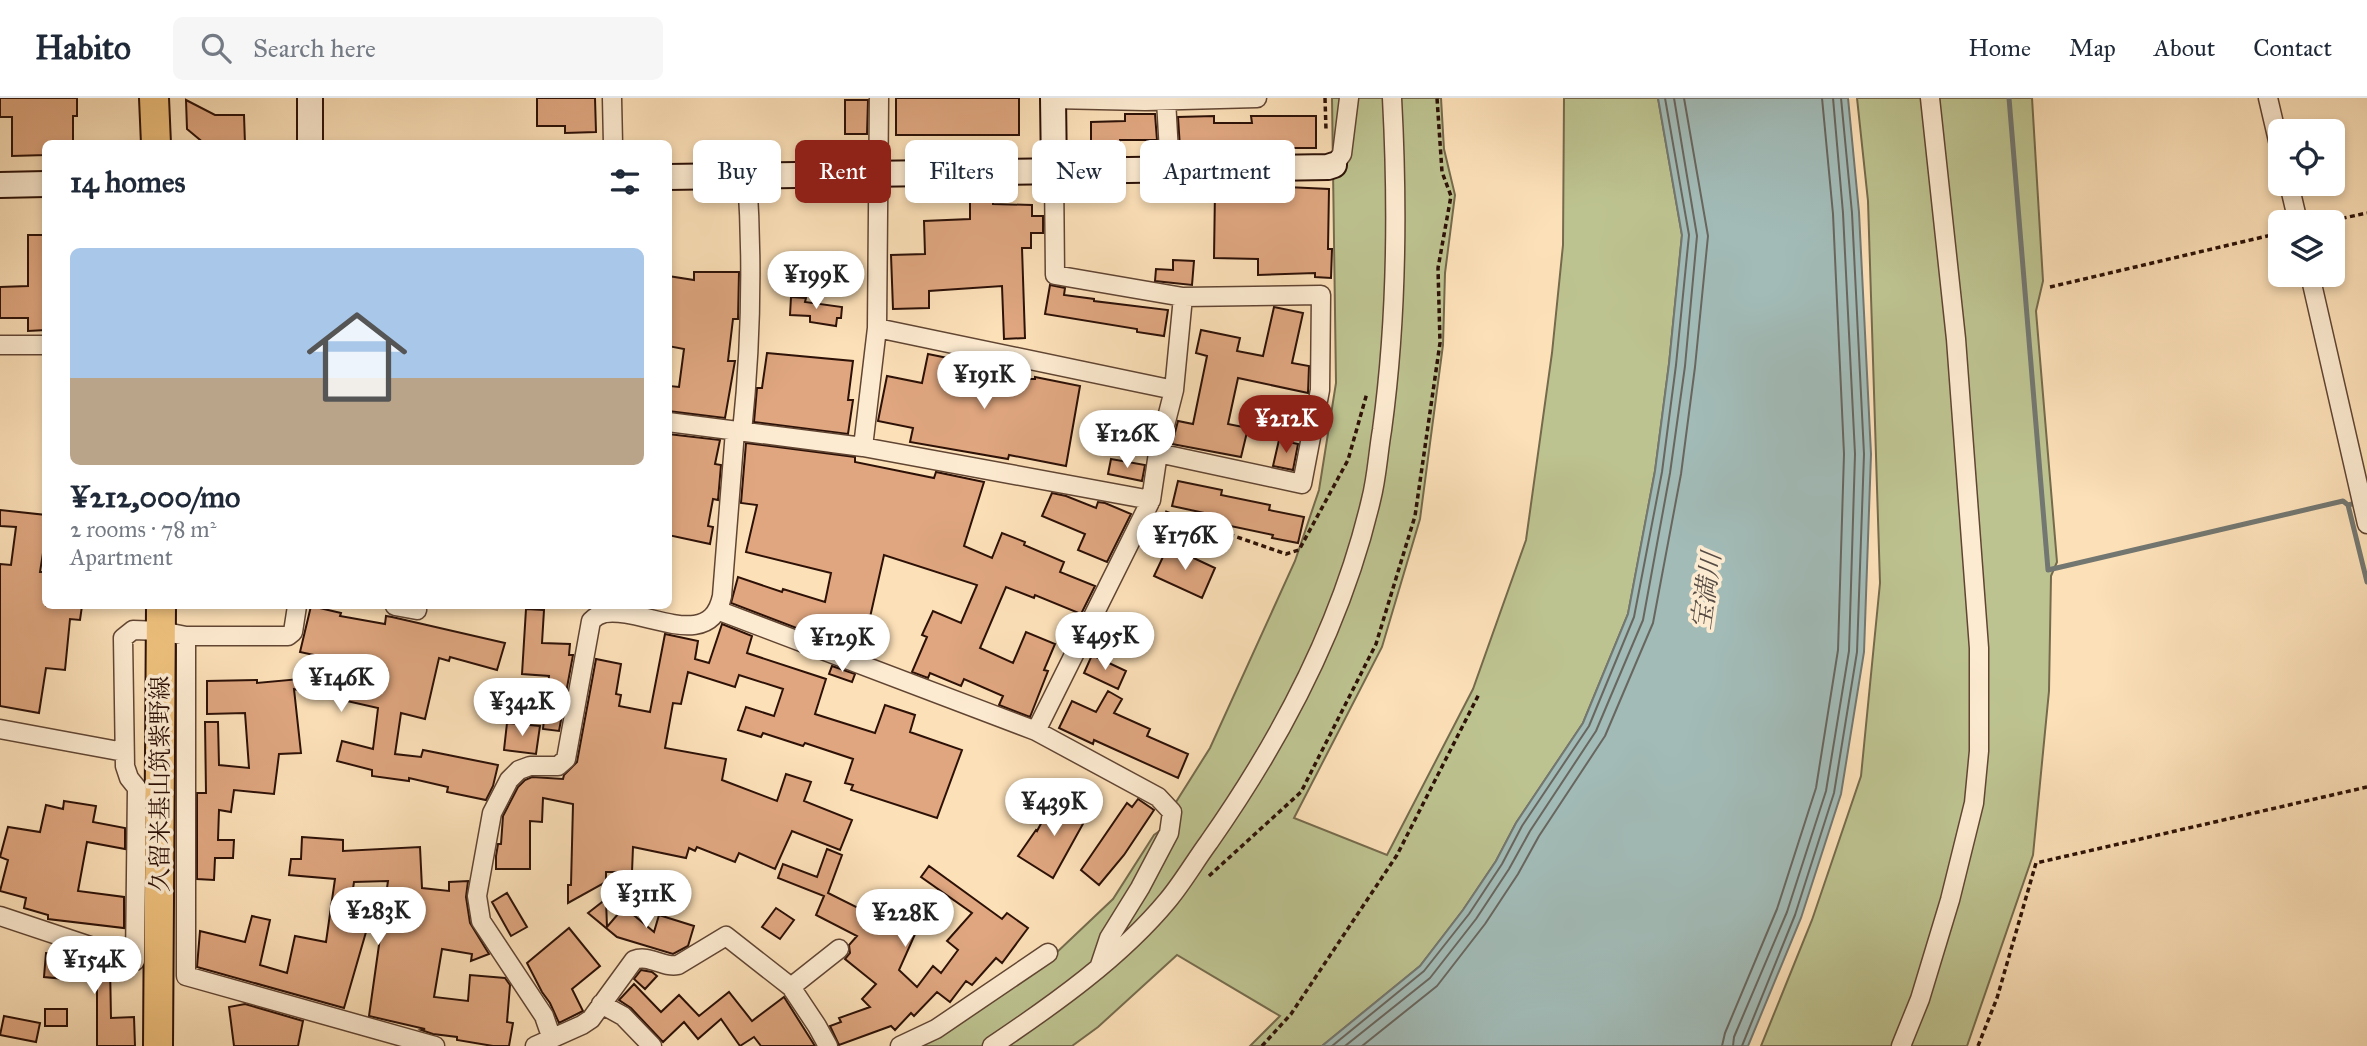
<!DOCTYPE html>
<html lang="en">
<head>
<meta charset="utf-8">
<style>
  :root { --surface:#fff; --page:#f6f6f7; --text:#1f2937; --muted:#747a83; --line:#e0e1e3; --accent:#8f2418 }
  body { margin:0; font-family:"IM FELL Great Primer","Noto Serif JP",serif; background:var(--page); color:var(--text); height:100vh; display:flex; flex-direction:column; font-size:26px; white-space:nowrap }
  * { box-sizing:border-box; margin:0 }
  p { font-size:23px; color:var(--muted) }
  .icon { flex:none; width:38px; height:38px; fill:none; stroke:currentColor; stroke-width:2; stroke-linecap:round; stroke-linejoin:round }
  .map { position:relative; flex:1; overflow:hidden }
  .side { position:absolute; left:42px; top:42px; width:630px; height:469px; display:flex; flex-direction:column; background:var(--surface); border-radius:10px; box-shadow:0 4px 10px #0003 }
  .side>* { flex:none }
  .banner { position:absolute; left:693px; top:42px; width:665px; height:63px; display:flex; gap:14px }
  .tools { position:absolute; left:2268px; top:21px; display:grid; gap:14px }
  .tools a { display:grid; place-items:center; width:77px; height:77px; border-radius:10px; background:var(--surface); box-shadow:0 4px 10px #0003; font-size:35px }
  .price { position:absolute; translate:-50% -60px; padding:0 16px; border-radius:24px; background:#fff; color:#222; font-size:23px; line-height:46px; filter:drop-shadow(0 2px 4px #0008) }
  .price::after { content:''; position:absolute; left:50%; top:42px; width:21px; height:16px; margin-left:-10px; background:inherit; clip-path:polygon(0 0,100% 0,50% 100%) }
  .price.selected { background:var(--accent); color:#fff }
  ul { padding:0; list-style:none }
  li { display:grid; align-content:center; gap:14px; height:371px; padding:0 28px }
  li span { display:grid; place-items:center; height:217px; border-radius:10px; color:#555 }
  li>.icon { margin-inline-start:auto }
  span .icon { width:126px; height:126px; fill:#fffc; stroke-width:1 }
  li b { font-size:30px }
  h2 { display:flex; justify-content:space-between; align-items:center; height:84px; padding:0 28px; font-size:30px }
  .chip { padding:0 24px; border-radius:10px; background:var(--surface); box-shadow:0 4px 10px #0003; font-size:24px; line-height:63px }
  .chip.selected { background:var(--accent); color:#fff }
  header { display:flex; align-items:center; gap:42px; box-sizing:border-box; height:98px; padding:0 35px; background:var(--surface); border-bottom:2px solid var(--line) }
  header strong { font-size:33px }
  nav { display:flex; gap:38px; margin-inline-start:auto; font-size:24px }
  .search { width:490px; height:63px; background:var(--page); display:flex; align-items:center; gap:18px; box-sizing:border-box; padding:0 24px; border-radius:10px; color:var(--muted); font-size:26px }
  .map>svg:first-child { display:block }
  .green { fill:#bdc390; stroke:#756a4c; stroke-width:2 }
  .water { fill:#a2bbb7; stroke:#737771; stroke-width:2 }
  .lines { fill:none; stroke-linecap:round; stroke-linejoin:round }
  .shore { stroke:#68665f; stroke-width:2 }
  .stream { stroke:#737771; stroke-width:5 }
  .building { fill:#dfa67f; stroke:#2d1107; stroke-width:2 }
  .street-casing { stroke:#614533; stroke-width:21 }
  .secondary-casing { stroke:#2d1107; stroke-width:28 }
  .primary-casing { stroke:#2d1107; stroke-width:32 }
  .path { stroke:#2d1107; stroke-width:3.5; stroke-dasharray:5 3.5; stroke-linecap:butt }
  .street { stroke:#fdebd1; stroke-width:18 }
  .secondary { stroke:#fdebd1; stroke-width:24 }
  .primary { stroke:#eec07c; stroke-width:28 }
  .labels { text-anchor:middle; stroke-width:7; stroke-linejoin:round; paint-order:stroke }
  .street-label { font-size:24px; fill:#2d1107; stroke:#fdebd1 }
  .water-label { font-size:26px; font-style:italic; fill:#564c45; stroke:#fdebd1 }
</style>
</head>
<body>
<header>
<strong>Habito</strong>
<div class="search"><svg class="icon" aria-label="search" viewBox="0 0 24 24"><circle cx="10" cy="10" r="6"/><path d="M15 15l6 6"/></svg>Search here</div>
<nav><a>Home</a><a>Map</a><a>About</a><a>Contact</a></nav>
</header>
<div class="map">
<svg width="2367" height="948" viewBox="0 0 2367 948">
  <rect width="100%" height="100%" fill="#fce0b8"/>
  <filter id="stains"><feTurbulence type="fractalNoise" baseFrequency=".00286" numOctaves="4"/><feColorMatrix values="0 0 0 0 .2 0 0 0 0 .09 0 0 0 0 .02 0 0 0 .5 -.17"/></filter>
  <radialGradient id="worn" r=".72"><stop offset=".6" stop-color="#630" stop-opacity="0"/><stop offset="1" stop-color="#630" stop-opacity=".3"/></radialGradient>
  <!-- green -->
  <path class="green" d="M1332 0H1441L1444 51 1455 97 1445 175 1443 247 1420 421 1382 549 1294 720 1387 757 1473 591 1526 442 1552 255 1563 147 1564 0H1658L1682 137 1669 266 1655 373 1628 516 1583 625 1516 725 1496 763 1463 812 1420 868 1322 948H1250L1280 918 1177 857 1098 929 1072 948H916L1054 857 1113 801 1154 737 1178 720 1176 704 1210 650 1295 463 1319 392 1336 285Z
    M1857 0H2032L2043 183 2036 213 2057 464 2051 478 2049 593 2033 757 1967 948H1761L1812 822 1861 678 1880 485 1868 103Z"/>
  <!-- water -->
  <path class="water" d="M1658 0H1848L1859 114 1871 356 1864 554 1841 696 1801 820 1748 948H1322L1420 868 1463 812 1496 763 1516 725 1583 625 1628 516 1655 373 1669 266 1682 137Z"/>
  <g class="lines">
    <!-- shore -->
    <path class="shore" d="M1332 948 1424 873 1469 816 1502 766 1522 728 1589 628 1634 519 1662 374 1676 267 1689 137 1665 0
      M1345 948 1430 880 1476 821 1509 771 1530 733 1596 633 1643 522 1670 375 1685 268 1697 138 1674 0
      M1362 948 1437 888 1485 826 1518 776 1539 738 1605 638 1653 525 1681 376 1695 269 1708 138 1684 0
      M1722 948 1725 935 1777 811 1816 690 1838 552 1844 356 1833 116 1822 0
      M1733 948 1734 939 1787 814 1826 693 1849 553 1855 356 1843 115 1833 0
      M1742 948 1795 817 1834 695 1857 554 1864 356 1852 115 1841 0"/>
    <!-- stream -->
    <path class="stream" d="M2009 0 2048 472 2343 403 2348 407
      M2360 404 2348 407 2367 484"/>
  </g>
  <!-- building -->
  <path class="building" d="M0 0H77V18H73V46H46V57L12 58V19H0Z
    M537 0H595L596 34 565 35V28H537Z
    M896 0H1019V37H896Z
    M186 2 215 17H244L245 46H205L187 31Z
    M845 2H868L867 36H845Z
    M1125 16H1155L1157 42H1120V49H1091V24L1125 23Z
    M1214 18V25H1252L1251 18H1316V50H1180L1178 19Z
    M1263 88 1329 91 1328 151H1332L1331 180 1315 179V175L1258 177V161L1214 160 1215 92 1263 93Z
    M970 99H993V106L1032 107V118H1043V135H1031V150H1022L1025 240 1004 241 1002 188 929 193V210L893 211 891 157 925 156 924 123 970 121Z
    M28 137H46V232L28 233V220H0V189L28 188Z
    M1173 162 1194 163 1192 187 1155 183 1156 171 1173 172Z
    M694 174H739L738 221H733L728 263H735L725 320 668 313 670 288 679 289 684 251 668 248V178L694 182Z
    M1050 187 1065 190 1064 197 1094 201V203L1168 212 1164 238 1137 234V231L1045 216Z
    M791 199 806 200 805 204 842 209 841 220H837L836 228 810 224V218L790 217Z
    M1274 209 1303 215 1292 265 1309 268 1308 295 1238 280 1228 326 1248 330 1241 359 1172 346 1178 323 1193 326 1207 258 1196 255 1201 232 1240 240 1237 253 1263 258Z
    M767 255 853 263 848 302H853L848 336 754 324 757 290H762Z
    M928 256 1026 276V281H1035V279L1080 288 1066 368 1009 357 1008 361 910 344 913 330 878 323 887 278 922 285Z
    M668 336 720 342 715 366 721 367 718 402 713 401 708 428 713 429 710 446 668 437Z
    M1279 342 1298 346 1293 372 1273 368Z
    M746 345 855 359V364L934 380 936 374 984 384 964 448 992 460 1002 435 1025 444 1024 447 1064 464 1060 474 1095 488 1081 516 1035 497 1034 500 1006 489 980 550 1013 565 1026 534 1055 546 1044 572 1048 573 1030 619 999 607 1003 598 964 581 961 588 930 575 928 580 912 574 927 539 922 537 933 513 961 525 977 487 884 457 862 555 731 505 738 479 782 494 783 491 825 504 831 475 746 454 757 407 741 405Z
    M1111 361 1145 367 1142 383 1108 376Z
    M1178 383 1222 392 1221 397 1270 407 1269 412 1304 419 1298 445 1272 440 1273 437 1221 426 1223 419 1172 408Z
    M1052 395 1066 398 1096 410 1098 404 1105 405 1131 416 1107 464 1078 452 1085 436 1042 418Z
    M0 412 46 417V436L40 474H46V508H82L80 522 70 521 65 572 46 570 39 615 0 608V466L11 467 16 429 0 428Z
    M1168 448 1215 470 1202 500 1154 478Z
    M311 508 341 515 340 518 385 526 386 518 392 519 505 545 497 572 450 559 449 563 439 560 425 621 401 615 395 656 421 659 423 652 498 667 493 688 486 702 447 694 448 689 409 680V683L372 678V672L337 663 342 643 373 651 378 610 294 591 301 655 279 656 274 696 234 692 231 714 219 712 218 742H234L233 760H215L214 782 197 781V695H206L205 624H218L219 667 249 670 245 615 207 616V583L257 582V585L388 573 300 554Z
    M526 511 544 512 542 545 570 546 569 557H573L559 633 543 631 549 578 522 576Z
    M722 526 752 538 747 555 826 581 815 616 875 635 885 607 915 617 910 634 962 652 937 720 851 692 853 687 845 685 853 661 805 645 803 648 763 635 761 639 738 632 746 609 774 618 783 591 739 577 735 589 688 574 681 606 673 605 665 650 726 661 722 682 777 703 786 676 811 684 804 703 852 722 840 752 792 733 775 771 739 755 735 764 697 749 695 753 689 750 686 760 633 749 632 774H606V784L568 805V787H571L573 706 543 700 542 724 530 723V771H496V758L498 746H501L503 718 518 689 525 682 532 679 563 681 564 677 577 664 596 561 621 566 616 596 621 597 619 608 650 614 665 536 698 543 695 561 709 565Z
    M1092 557 1126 573 1118 591 1084 575Z
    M832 568 855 576 852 584 829 576Z
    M1108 593 1122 601 1114 615 1150 631 1147 638 1188 656 1178 680 1094 642 1093 646 1059 630 1072 603 1096 614Z
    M507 625 540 628 536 656 504 652Z
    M1138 701 1154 712 1124 757 1099 787 1081 772 1127 705 1132 709Z
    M1065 702 1089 715 1053 780 1018 758 1036 732 1037 733 1052 705 1061 709Z
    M64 703 96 708 93 724 125 730V751L87 744 78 793 124 799V830L48 821V817L24 810 26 800 0 793 8 762 0 759 8 729 40 734 46 707 63 711Z
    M302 739 343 742V753L420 749 422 790 449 793V784L468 783 466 799 470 825 489 856 471 863 472 856 442 851 434 899 468 903 470 877 505 880 510 887 507 924 513 925 509 948H493L457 942V939L433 936 421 932 425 931 369 918 388 783 354 784 347 830 366 834 344 910 197 869 200 833 245 844 252 818 270 822 260 867 287 875 295 838 326 844 335 781 289 777 291 761H301Z
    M827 751 842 757 828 795 862 812 866 804 874 808 877 802 892 810 891 812 920 825 899 872 917 889 933 868 941 875 958 852 947 843 972 815 921 779 929 768 1002 821 1007 815 1028 830 1002 865 996 860 972 887 966 883 950 904 937 894 914 918 911 915 895 932 891 928 839 947 830 928 841 924 839 920 870 909 862 901 876 886 845 861 850 855 849 847 857 838 816 817 824 798 778 780 783 766 817 779Z
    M507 795 527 829 511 838 492 804Z
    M606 801 607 829 624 809 654 834 659 817 694 828 688 848 673 856 617 839 588 815Z
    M776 810 794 822 780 841 762 829Z
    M569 830 600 868 572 891 583 913 559 925 550 905 542 894 527 865Z
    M46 855 81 858 80 860H89L110 867 111 920 134 919 135 948H97V884L44 879Z
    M641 872 652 874 657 878 645 891 634 881Z
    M634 886 661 914 679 897 699 918 729 894 752 923 784 899 815 948H761L754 939 740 948 721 921 698 941 684 924 663 944 631 910 619 902Z
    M245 906 303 923 298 948H234L229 909Z
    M45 911H67V928H45Z
    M4 918 40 925 36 944 0 937Z"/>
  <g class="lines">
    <defs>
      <path id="street" d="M612 0 613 46
        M2268 0 2280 51
        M1053 1 1145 3 1257 0
        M1166 2 1170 72
        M1334 67 1342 56 1349 0
        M1054 74 1055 177 1183 199 1321 197 1320 292 1302 386 1158 355
        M2289 86 2298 124
        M2310 177 2367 426
        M877 230 1174 292
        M0 247H46
        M668 324 863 349 1151 402
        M742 334C751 248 753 165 747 78
        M863 349 877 230 879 0
        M395 508 417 512V508
        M717 512 1036 633 1158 699 1172 714 1169 735 1140 790 1109 840 1100 867
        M186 538V878L435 948
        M0 631 124 654
        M1036 633 1151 402 1158 355 1174 292 1183 199
        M0 818 135 863 137 690 129 680 125 668 123 540 133 532 161 533 186 538H288L293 534 297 508
        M791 889 817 928 828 948
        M601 906 623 918 652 948
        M552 941 544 918 481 823 477 798 492 715 509 682 519 672 530 668H558L566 661 591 523C595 519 600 516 605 515 643 509 710 556 722 498L735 333
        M535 948 582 927 591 921 634 862C649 856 663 870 678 867L726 838 791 889 839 851
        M900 948 936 931 1048 855
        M992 948C1053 907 1121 859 1168 802 1183 784 1195 763 1209 744 1282 640 1342 526 1371 402 1377 379 1378 355 1382 332 1397 222 1398 111 1392 0
        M1901 948 1920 901 1950 802 1974 705 1979 653V550L1956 241 1930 0"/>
      <path id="secondary" d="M310 0V46
        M1053 0 1054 74
        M668 79 1328 69 1334 67
        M0 87 46 86"/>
      <path id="primary" d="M154 0 156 46
        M158 948 161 508"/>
    </defs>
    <!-- street casing -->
    <use href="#street" class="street-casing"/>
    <!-- secondary casing -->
    <use href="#secondary" class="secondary-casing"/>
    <!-- primary casing -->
    <use href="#primary" class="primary-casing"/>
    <!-- path -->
    <path class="path" d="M1325 0 1326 32
      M2325 124 2367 115
      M2050 189 2280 135
      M1165 414 1286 456 1299 452 1348 362 1367 295
      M1209 778 1301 694 1376 546 1415 418 1440 245 1438 170 1451 98 1442 74 1437 0
      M1262 948 1291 916 1397 757 1479 596
      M1978 948 1997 900 2036 765 2367 689"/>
    <!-- street -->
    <use href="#street" class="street"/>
    <!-- secondary -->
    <use href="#secondary" class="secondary"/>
    <!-- primary -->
    <use href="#primary" class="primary"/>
  </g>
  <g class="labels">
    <!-- street labels -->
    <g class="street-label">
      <text transform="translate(160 686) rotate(-90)" y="8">久留米基山筑紫野線</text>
    </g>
    <!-- water labels -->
    <g class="water-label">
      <text transform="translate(1706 493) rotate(-82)" y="9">宝満川</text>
    </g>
  </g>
  <rect width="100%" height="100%" filter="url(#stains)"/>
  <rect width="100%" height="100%" fill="url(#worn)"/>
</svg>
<div class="tools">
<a><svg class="icon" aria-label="locate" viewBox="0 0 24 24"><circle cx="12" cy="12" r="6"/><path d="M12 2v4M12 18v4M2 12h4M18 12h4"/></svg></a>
<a><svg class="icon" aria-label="layers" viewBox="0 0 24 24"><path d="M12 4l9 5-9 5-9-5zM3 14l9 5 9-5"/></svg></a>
</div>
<b class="price" style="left:816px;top:213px">¥199K</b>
<b class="price" style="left:984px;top:313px">¥191K</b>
<b class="price selected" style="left:1286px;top:357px">¥212K</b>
<b class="price" style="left:1127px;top:372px">¥126K</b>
<b class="price" style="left:1185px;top:474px">¥176K</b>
<b class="price" style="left:1105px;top:574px">¥495K</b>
<b class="price" style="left:842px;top:576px">¥129K</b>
<b class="price" style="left:341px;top:616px">¥146K</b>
<b class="price" style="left:522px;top:640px">¥342K</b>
<b class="price" style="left:1054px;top:740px">¥439K</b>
<b class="price" style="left:646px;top:832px">¥311K</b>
<b class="price" style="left:378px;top:849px">¥283K</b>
<b class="price" style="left:905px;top:851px">¥228K</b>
<b class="price" style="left:94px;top:898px">¥154K</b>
<div class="banner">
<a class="chip">Buy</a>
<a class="chip selected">Rent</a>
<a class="chip">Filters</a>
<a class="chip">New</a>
<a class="chip">Apartment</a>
</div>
<section class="side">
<h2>14 homes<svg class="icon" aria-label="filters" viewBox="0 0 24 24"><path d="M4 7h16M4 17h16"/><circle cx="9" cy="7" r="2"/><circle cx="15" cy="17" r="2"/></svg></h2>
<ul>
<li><span style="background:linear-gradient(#a9c7e8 60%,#b9a48a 0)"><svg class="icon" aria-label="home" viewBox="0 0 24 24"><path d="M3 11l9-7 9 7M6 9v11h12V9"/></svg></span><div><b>¥212,000/mo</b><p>2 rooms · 78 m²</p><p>Apartment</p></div></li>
</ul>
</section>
</div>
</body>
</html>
